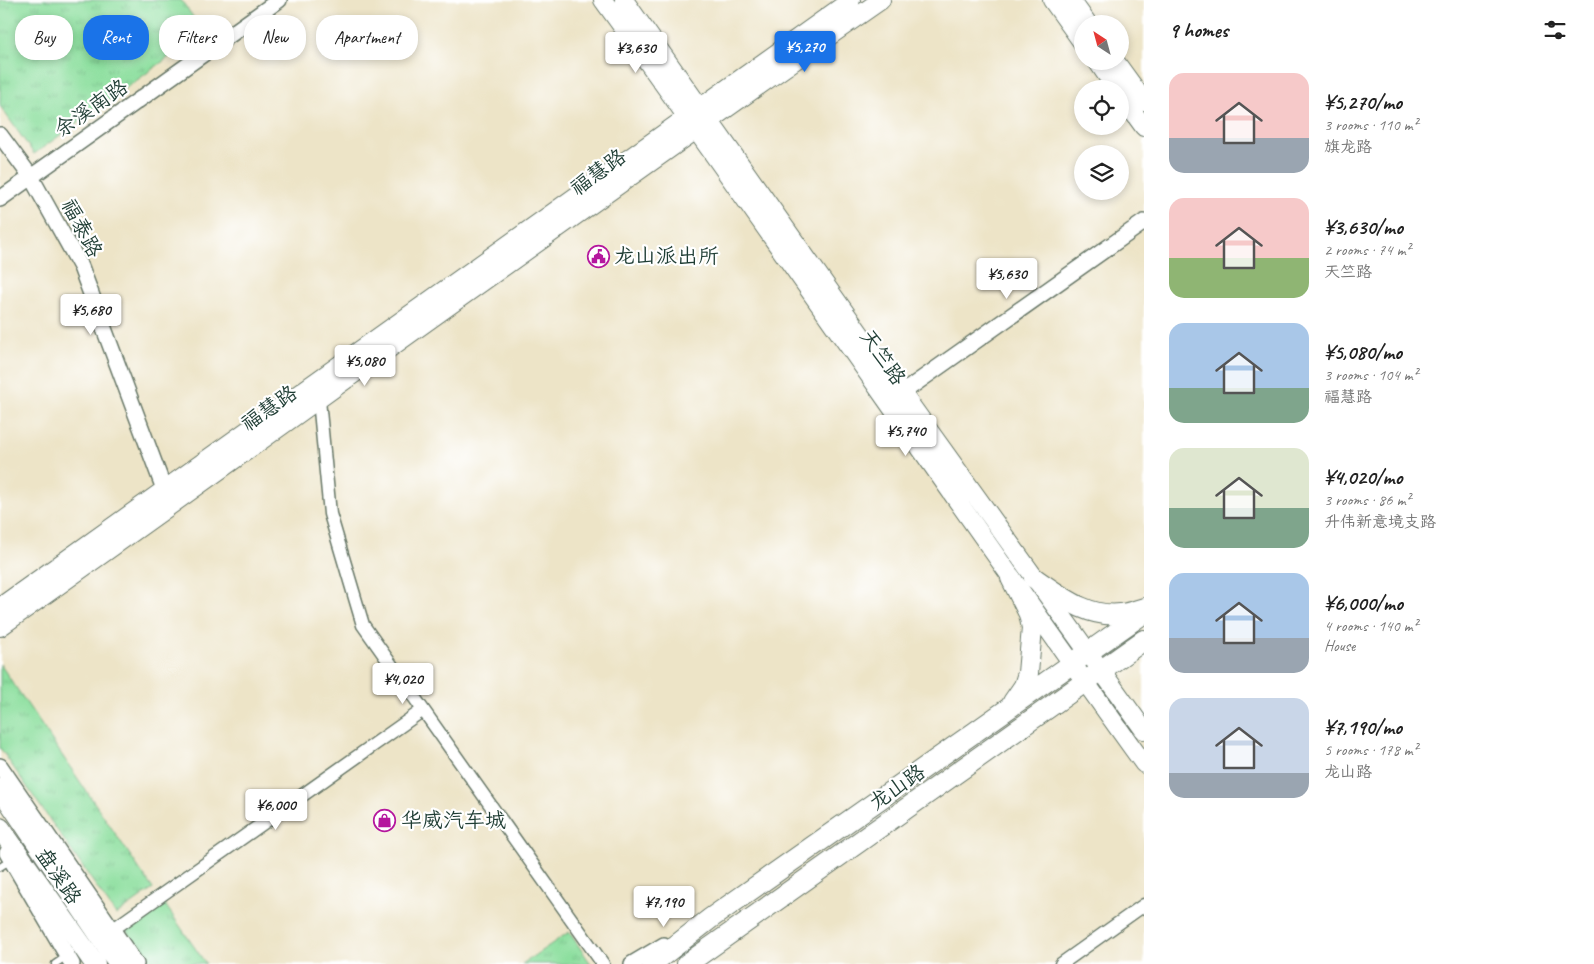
<!DOCTYPE html>
<html lang="en">
<head>
<meta charset="utf-8">
<style>
  :root { --surface:#fff; --page:#f2f2f2; --text:#222; --muted:#767676; --accent:#1a73e8 }
  body { margin:0; font-family:Caveat,"LXGW WenKai TC",sans-serif; background:var(--page); color:var(--text); height:100vh; display:flex; flex-direction:column; font-size:19px; white-space:nowrap }
  * { box-sizing:border-box; margin:0 }
  p { font-size:16px; color:var(--muted) }
  .icon { flex:none; width:28px; height:28px; fill:none; stroke:currentColor; stroke-width:2; stroke-linecap:round; stroke-linejoin:round }
  .map { position:relative; flex:1; overflow:hidden }
  .drawer { display:flex; flex-direction:column; background:var(--surface); width:450px }
  .drawer>* { flex:none }
  .banner { position:absolute; left:15px; top:15px; width:475px; height:45px; display:flex; gap:10px }
  .needle { width:32px; rotate:324deg }
  .controls { position:absolute; left:1074px; top:15px; display:grid; gap:10px }
  .controls a { display:grid; place-items:center; width:55px; height:55px; border-radius:50%; background:var(--surface); box-shadow:0 2px 8px #0003; font-size:25px }
  .price { position:absolute; translate:-50% -42px; padding:0 11px; border-radius:5px; background:#fff; color:#222; font-size:16px; line-height:32px; filter:drop-shadow(0 1px 2px #0008) }
  .price::after { content:''; position:absolute; left:50%; top:30px; width:15px; height:11px; margin-left:-8px; background:inherit; clip-path:polygon(0 0,100% 0,50% 100%) }
  .price.active { background:var(--accent); color:#fff }
  ul { padding:0; list-style:none }
  li { display:flex; align-items:center; gap:15px; height:125px; padding:0 25px }
  li span { display:grid; place-items:center; flex:none; width:140px; height:100px; border-radius:15px; color:#555 }
  li>.icon { margin-inline-start:auto }
  span .icon { width:60px; height:60px; fill:#fffc; stroke-width:1 }
  li b { font-size:21px }
  h2 { display:flex; justify-content:space-between; align-items:center; height:60px; padding:0 25px; font-size:21px }
  .tag { padding:0 18px; border-radius:20px; background:var(--surface); box-shadow:0 2px 8px #0003; font-size:18px; line-height:45px }
  .tag.active { background:var(--accent); color:#fff }
  main { display:flex; flex:1; min-height:0 }
  .map>svg:first-child { display:block }
  .park { fill:url(#park-tufts); stroke:#568e6a }
  .lines { fill:none; stroke-linecap:round; stroke-linejoin:round }
  .service-casing { stroke:#677767; stroke-width:9 }
  .minor-casing { stroke:#677767; stroke-width:15 }
  .tertiary-casing { stroke:#677767; stroke-width:18 }
  .secondary-casing { stroke:#677767; stroke-width:20 }
  .primary-casing { stroke:#677767; stroke-width:22 }
  .service { stroke:#fff; stroke-width:6 }
  .minor { stroke:#fff; stroke-width:12 }
  .tertiary { stroke:#fff; stroke-width:15 }
  .secondary { stroke:#fff; stroke-width:18 }
  .primary { stroke:#fff; stroke-width:20 }
  .labels { text-anchor:middle; stroke-width:4.5; stroke-linejoin:round; paint-order:stroke }
  .street-label { font-size:21px; fill:#1f3d34; stroke:#fff }
  .poi-label { font-size:21px; fill:#1f3d34; stroke:#fff; text-anchor:start }
</style>
</head>
<body>
<main>
<div class="map">
<svg width="1144" height="964" viewBox="0 0 1144 964">
  <defs>
    <pattern id="park-tufts" width="24" height="20" patternUnits="userSpaceOnUse" patternTransform="scale(1.25)"><rect width="24" height="20" fill="#8ddf9f"/><path d="M3 7l-1-3M5 7V3M7 7l1-3M15 17l-1-3M17 17v-4M19 17l1-3" fill="none" stroke="#79c08a"/></pattern>
  </defs>
  <rect width="100%" height="100%" fill="#fff"/>
  <filter id="ink" filterUnits="userSpaceOnUse"><feTurbulence type="fractalNoise" baseFrequency=".02" numOctaves="2"/><feDisplacementMap in="SourceGraphic" scale="10" xChannelSelector="R" yChannelSelector="G"/><feConvolveMatrix kernelMatrix="1 2 1 2 8 2 1 2 1" color-interpolation-filters="sRGB"/></filter>
  <filter id="wash" filterUnits="userSpaceOnUse"><feTurbulence type="fractalNoise" baseFrequency=".0096" numOctaves="4" result="noise"/><feDisplacementMap in="SourceGraphic" scale="20" xChannelSelector="R" yChannelSelector="G"/><feGaussianBlur stdDeviation="1.12" result="paint"/><feColorMatrix in="noise" values="0 0 0 0 0 0 0 0 0 0 0 0 0 0 0 0 0 1.4 0 .05"/><feComposite in="paint" operator="in"/></filter>
  <g filter="url(#wash)">
    <rect width="100%" height="100%" fill="#ede4c7"/>
    <!-- park -->
    <path class="park" d="M0 0H181L204 32 34 154 0 106Z
      M0 664 153 889 116 915 0 748Z
      M163 903H164L206 964H149L125 929Z
      M569 932 591 964H522Z"/>
  </g>
  <g filter="url(#ink)">
    <g class="lines">
      <defs>
        <path id="service" d="M0 867 11 860
          M55 964 67 956"/>
        <path id="minor" d="M319 400 330 514 363 625 603 964
          M112 930 423 710
          M1061 964 1144 905"/>
        <path id="tertiary" d="M0 135 31 177 81 267 164 489
          M0 199 279 0
          M892 400 1144 222
          M0 766 136 964
          M7 853 72 964
          M632 964 664 945"/>
        <path id="secondary" d="M603 0C786 253 962 511 1144 764
          M624 0 902 393 1144 730
          M1052 0 1082 42
          M1071 0 1088 24
          M1097 61 1116 89
          M1115 61 1144 101
          M1120 94 1144 127
          M0 607 851 0
          M0 627C294 418 585 206 881 0"/>
        <path id="primary" d="M1011 578 1029 614 1032 628 1028 673 1024 686 1013 702
          M1034 578C1061 596 1087 618 1121 614 1129 613 1137 610 1144 608
          M0 788 119 964
          M0 828 95 964
          M652 964 711 918 1144 613
          M687 964 1144 640"/>
      </defs>
      <!-- service casing -->
      <use href="#service" class="service-casing"/>
      <!-- minor casing -->
      <use href="#minor" class="minor-casing"/>
      <!-- tertiary casing -->
      <use href="#tertiary" class="tertiary-casing"/>
      <!-- secondary casing -->
      <use href="#secondary" class="secondary-casing"/>
      <!-- primary casing -->
      <use href="#primary" class="primary-casing"/>
      <!-- service -->
      <use href="#service" class="service"/>
      <!-- minor -->
      <use href="#minor" class="minor"/>
      <!-- tertiary -->
      <use href="#tertiary" class="tertiary"/>
      <!-- secondary -->
      <use href="#secondary" class="secondary"/>
      <!-- primary -->
      <use href="#primary" class="primary"/>
    </g>
  </g>
  <!-- icons -->
  <defs>
    <symbol id="civic-ring" viewBox="-11 -11 22 22"><circle r="9.5" fill="#fff" stroke="#b5179e" stroke-width="1.5"/><path d="M-.6-6.5H3V-4.5H.6V-3L4-1V1h2V6H-6V1h2V-1L-.6-3ZM-1.2 2.5V6h2.4V2.5Z" fill="#b5179e"/></symbol>
    <symbol id="shop-ring" viewBox="-11 -11 22 22"><circle r="9.5" fill="#fff" stroke="#b5179e" stroke-width="1.5"/><path d="M-5-2.5h2.3a2.7 3.5 0 0 1 5.4 0H5L5.5 6h-11ZM-1.5-2.5h3a1.5 2.3 0 0 0-3 0Z" fill="#b5179e"/></symbol>
  </defs>
  <g fill-rule="evenodd">
    <use href="#civic-ring" x="586" y="244" width="25" height="25"/>
    <use href="#shop-ring" x="372" y="808" width="25" height="25"/>
  </g>
  <g class="labels">
    <!-- street labels -->
    <g class="street-label">
      <text transform="translate(91 108) rotate(-35)" y="7">余溪南路</text>
      <text transform="translate(598 172) rotate(-36)" y="7">福慧路</text>
      <text transform="translate(82 228) rotate(62)" y="7">福泰路</text>
      <text transform="translate(883 357) rotate(55)" y="7">天竺路</text>
      <text transform="translate(269 408) rotate(-35)" y="7">福慧路</text>
      <text transform="translate(897 787) rotate(-35)" y="7">龙山路</text>
      <text transform="translate(59 876) rotate(56)" y="7">盘溪路</text>
    </g>
    <!-- poi labels -->
    <g class="poi-label">
      <text x="614" y="263">龙山派出所</text>
      <text x="401" y="827">华威汽车城</text>
    </g>
  </g>
</svg>
<div class="controls">
<a><svg class="needle" viewBox="-14 -14 28 28"><path d="M0-13l5 13h-10z" fill="#e53935"/><path d="M0 13l5-13h-10z" fill="#767676"/></svg></a>
<a><svg class="icon" aria-label="locate" viewBox="0 0 24 24"><circle cx="12" cy="12" r="6"/><path d="M12 2v4M12 18v4M2 12h4M18 12h4"/></svg></a>
<a><svg class="icon" aria-label="layers" viewBox="0 0 24 24"><path d="M12 4l9 5-9 5-9-5zM3 14l9 5 9-5"/></svg></a>
</div>
<b class="price active" style="left:805px;top:73px">¥5,270</b>
<b class="price" style="left:636px;top:74px">¥3,630</b>
<b class="price" style="left:1007px;top:300px">¥5,630</b>
<b class="price" style="left:91px;top:336px">¥5,680</b>
<b class="price" style="left:365px;top:387px">¥5,080</b>
<b class="price" style="left:906px;top:457px">¥5,740</b>
<b class="price" style="left:403px;top:705px">¥4,020</b>
<b class="price" style="left:276px;top:831px">¥6,000</b>
<b class="price" style="left:664px;top:928px">¥7,190</b>
<div class="banner">
<a class="tag">Buy</a>
<a class="tag active">Rent</a>
<a class="tag">Filters</a>
<a class="tag">New</a>
<a class="tag">Apartment</a>
</div>
</div>
<section class="drawer">
<h2>9 homes<svg class="icon" aria-label="filters" viewBox="0 0 24 24"><path d="M4 7h16M4 17h16"/><circle cx="9" cy="7" r="2"/><circle cx="15" cy="17" r="2"/></svg></h2>
<ul>
<li><span style="background:linear-gradient(#f6c9c9 65%,#9aa5b1 0)"><svg class="icon" aria-label="home" viewBox="0 0 24 24"><path d="M3 11l9-7 9 7M6 9v11h12V9"/></svg></span><div><b>¥5,270/mo</b><p>3 rooms · 110 m²</p><p>旗龙路</p></div></li>
<li><span style="background:linear-gradient(#f6c9c9 60%,#8fb573 0)"><svg class="icon" aria-label="home" viewBox="0 0 24 24"><path d="M3 11l9-7 9 7M6 9v11h12V9"/></svg></span><div><b>¥3,630/mo</b><p>2 rooms · 74 m²</p><p>天竺路</p></div></li>
<li><span style="background:linear-gradient(#a9c7e8 65%,#7fa58c 0)"><svg class="icon" aria-label="home" viewBox="0 0 24 24"><path d="M3 11l9-7 9 7M6 9v11h12V9"/></svg></span><div><b>¥5,080/mo</b><p>3 rooms · 104 m²</p><p>福慧路</p></div></li>
<li><span style="background:linear-gradient(#dfe7d0 60%,#7fa58c 0)"><svg class="icon" aria-label="home" viewBox="0 0 24 24"><path d="M3 11l9-7 9 7M6 9v11h12V9"/></svg></span><div><b>¥4,020/mo</b><p>3 rooms · 86 m²</p><p>升伟新意境支路</p></div></li>
<li><span style="background:linear-gradient(#a9c7e8 65%,#9aa5b1 0)"><svg class="icon" aria-label="home" viewBox="0 0 24 24"><path d="M3 11l9-7 9 7M6 9v11h12V9"/></svg></span><div><b>¥6,000/mo</b><p>4 rooms · 140 m²</p><p>House</p></div></li>
<li><span style="background:linear-gradient(#c9d6e8 75%,#9aa5b1 0)"><svg class="icon" aria-label="home" viewBox="0 0 24 24"><path d="M3 11l9-7 9 7M6 9v11h12V9"/></svg></span><div><b>¥7,190/mo</b><p>5 rooms · 178 m²</p><p>龙山路</p></div></li>
</ul>
</section>
</main>
</body>
</html>
